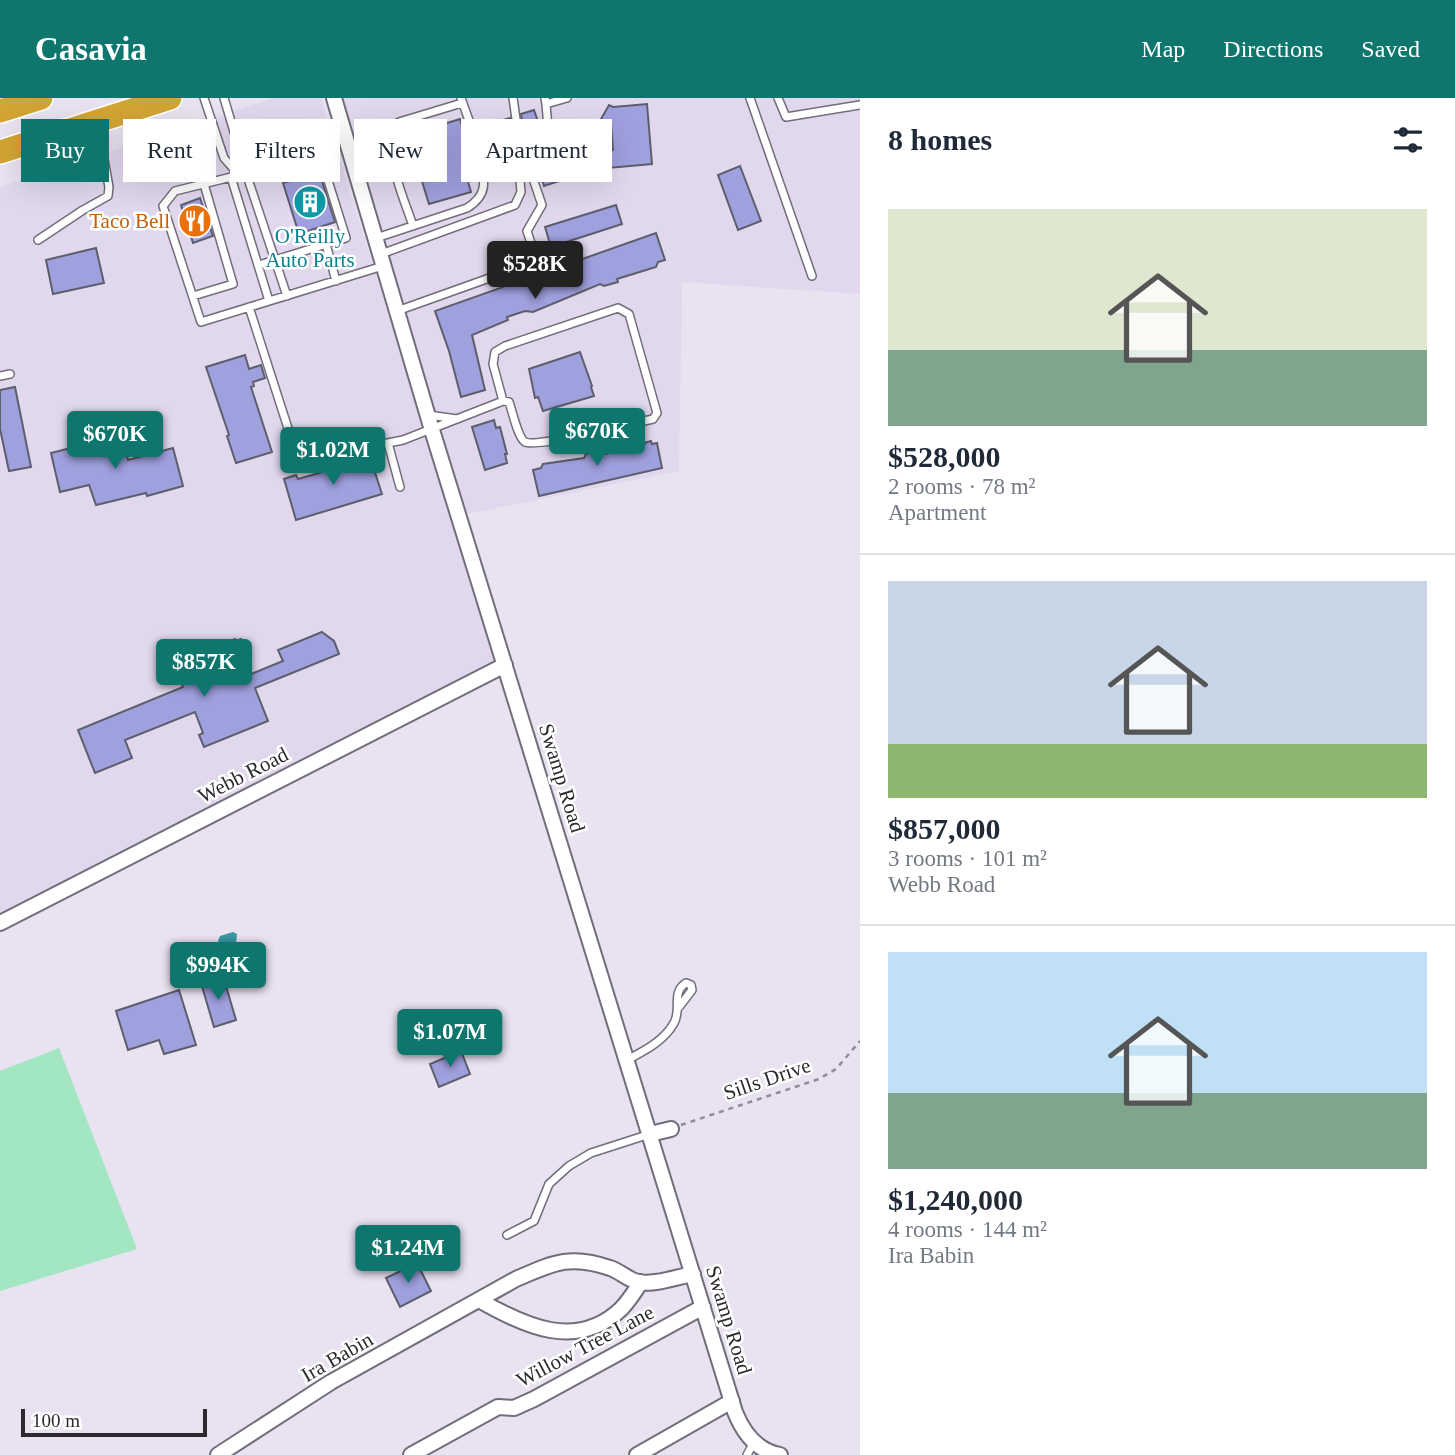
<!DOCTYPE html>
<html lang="en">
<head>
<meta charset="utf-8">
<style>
  :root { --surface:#fff; --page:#f2f2f3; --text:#1f2937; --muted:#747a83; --line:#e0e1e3; --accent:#0f766e }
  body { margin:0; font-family:Georgia,serif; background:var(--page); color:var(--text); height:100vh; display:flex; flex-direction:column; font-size:26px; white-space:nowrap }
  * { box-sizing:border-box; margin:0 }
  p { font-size:23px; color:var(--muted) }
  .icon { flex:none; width:38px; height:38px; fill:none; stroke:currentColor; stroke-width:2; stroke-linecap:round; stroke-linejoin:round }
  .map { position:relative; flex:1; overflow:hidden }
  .drawer { display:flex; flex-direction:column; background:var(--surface); width:595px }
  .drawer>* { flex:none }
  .top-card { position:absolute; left:21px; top:21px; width:665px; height:63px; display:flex; gap:14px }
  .scale { position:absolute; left:21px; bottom:18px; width:186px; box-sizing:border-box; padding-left:7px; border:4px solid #2c2a2f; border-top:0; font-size:19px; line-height:24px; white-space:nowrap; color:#2c2a2f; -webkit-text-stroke:5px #fff; paint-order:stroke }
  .price { position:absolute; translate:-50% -60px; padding:0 16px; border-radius:7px; background:var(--accent); color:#fff; font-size:23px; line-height:46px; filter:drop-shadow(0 2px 4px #0008) }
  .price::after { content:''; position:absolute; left:50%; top:42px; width:21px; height:16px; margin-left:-10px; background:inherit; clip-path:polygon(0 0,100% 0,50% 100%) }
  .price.selected { background:#222; color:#fff }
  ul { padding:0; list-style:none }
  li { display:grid; align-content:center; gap:14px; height:371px; padding:0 28px }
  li+li { border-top:2px solid var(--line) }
  li span { display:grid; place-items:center; height:217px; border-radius:0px; color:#555 }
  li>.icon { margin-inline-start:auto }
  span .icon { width:126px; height:126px; fill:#fffc; stroke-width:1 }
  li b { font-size:30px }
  h2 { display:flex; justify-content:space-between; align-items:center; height:84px; padding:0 28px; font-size:30px }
  .chip { padding:0 24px; border-radius:0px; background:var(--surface); box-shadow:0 7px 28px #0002; font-size:24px; line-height:63px }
  .chip.selected { background:var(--accent); color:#fff }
  header { display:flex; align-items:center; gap:42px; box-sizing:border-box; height:98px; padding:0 35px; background:var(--accent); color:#fff }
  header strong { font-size:33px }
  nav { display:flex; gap:38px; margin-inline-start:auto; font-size:24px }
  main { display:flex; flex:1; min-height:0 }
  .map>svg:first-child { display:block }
  .built { fill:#e2d8ee }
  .green { fill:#a2e7c1 }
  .water { fill:#3898a6 }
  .building { fill:#9fa0de; stroke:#5d5e6b; stroke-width:2 }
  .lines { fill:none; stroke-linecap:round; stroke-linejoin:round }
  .service-casing { stroke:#726d7a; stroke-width:10 }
  .minor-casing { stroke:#726d7a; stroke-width:18 }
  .trunk-casing { stroke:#fff; stroke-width:26 }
  .path { stroke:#908c96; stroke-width:2.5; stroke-dasharray:5 5; stroke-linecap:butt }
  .service { stroke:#fff; stroke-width:7 }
  .minor { stroke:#fff; stroke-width:14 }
  .trunk { stroke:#d2a434; stroke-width:23 }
  .labels { text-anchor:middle; stroke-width:5; stroke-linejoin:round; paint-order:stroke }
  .food-label { font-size:21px; fill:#c56008; stroke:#fff; text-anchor:end }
  .culture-label { font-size:21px; fill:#0d838f; stroke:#fff }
  .street-label { font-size:21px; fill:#2c2a2f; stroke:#fff }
</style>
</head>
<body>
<header>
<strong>Casavia</strong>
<nav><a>Map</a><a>Directions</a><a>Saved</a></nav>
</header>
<main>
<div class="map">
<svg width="860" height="1357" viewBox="0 0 860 1357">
  <rect width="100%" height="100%" fill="#e8e2f1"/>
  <!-- built -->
  <path class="built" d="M273 0H321L497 564 0 818V89Z
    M342 0H860V196L682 184 679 373 462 417Z"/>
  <!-- green -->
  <path class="green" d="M59 950 137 1151 0 1193V973Z"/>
  <!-- water -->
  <path class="water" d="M233 834 237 836 236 846H219L218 843 220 838Z"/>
  <!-- building -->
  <path class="building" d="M647 6 652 66 608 70 607 53 613 52 611 26 601 21 609 7 613 9Z
    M534 12 540 29 524 34 521 16Z
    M510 20 512 38 508 39 503 22Z
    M460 21 464 35 473 37 478 31 486 29 491 46 483 49 475 45 469 53 476 74 466 77 471 94 429 106 412 51 402 46 412 28 421 33Z
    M570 56 577 77 544 88 538 66Z
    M740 68 761 123 738 132 718 77Z
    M319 74 335 124 299 136 283 85Z
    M200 100 213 138 193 145 181 107Z
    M616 107 622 126 551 149 545 129Z
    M656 135 665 162 658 164 656 169 617 181 618 184 604 188 600 186 533 214 525 213 507 219 508 222 472 237 485 292 461 299 449 253 435 213Z
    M96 150 104 185 53 196 46 162Z
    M580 254 592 288 591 289 594 298 543 313 538 299 535 300 529 271Z
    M245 257 249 271 261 267 265 280 253 284 254 288 251 289 272 354 236 365 227 338 229 337 206 269Z
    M15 289 31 369 9 373 0 331V292Z
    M494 322 496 330 500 329 507 356H505L507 365 485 372 472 329Z
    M122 337 128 362 173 350 183 388 147 398 146 395 96 407 89 387 60 394 51 355Z
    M651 343 652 346 657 345 662 370 539 398 533 372 541 370 543 366 584 360 586 356 602 352 606 356Z
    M347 355 350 365 370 359 382 396 296 422 284 381 296 377 298 381 337 370 334 359Z
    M322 534 334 543 339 556 255 590 268 623 204 649 199 637 203 635 195 614 125 642 132 660 95 675 78 632 183 589 174 567 235 541 236 543 241 541 246 552 240 555 249 577 283 563 278 552Z
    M223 878 236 922 214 929 201 885Z
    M179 892 196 947 164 956 159 942 128 952 116 913Z
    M461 953 470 976 439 989 430 966Z
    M417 1165 431 1193 400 1209 386 1180Z"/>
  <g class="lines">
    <defs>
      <path id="service" d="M204 0 224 60 239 77
        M224 0 240 54 239 76
        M461 0 472 31
        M513 0 519 42 532 57
        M545 0 546 6 567 0
        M750 0 812 178
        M778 0 786 19 860 7
        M246 75 287 198
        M231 79 269 203
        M413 128C405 102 378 46 399 24L462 5
        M376 140 467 110C493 94 482 77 477 51
        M38 142 83 112 108 98 109 89 98 28
        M326 146 336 183
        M381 156 515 107 521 94 519 71 538 49 548 30 546 6
        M259 167 346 140 320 57 175 93 163 108 201 224 383 168
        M193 198 233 186 204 86
        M249 209 295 352
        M397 213 537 163 527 133 542 107 527 63
        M0 278 10 276
        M428 317 457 321
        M388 345 400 389
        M312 359 358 346 388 345 403 342 503 303 509 304C512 312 518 340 525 344 538 350 633 325 653 321L657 315 629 216 618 210 505 248 495 254 493 266 503 303
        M627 962C644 953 664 943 674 925 682 911 671 894 686 885L691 887 692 892 679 909
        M507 1137 534 1123 549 1086 569 1068 591 1055 650 1036
        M747 1357 754 1344"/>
      <path id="minor" d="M334 0 432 332 735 1314C743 1334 757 1353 780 1357
        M0 825 505 567
        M650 1036 671 1031
        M479 1202C524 1228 577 1253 621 1211 629 1203 635 1193 641 1184
        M218 1357 331 1284 516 1181C553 1165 570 1156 610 1170 620 1173 629 1183 639 1184 656 1187 676 1179 693 1176
        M411 1357 498 1309 514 1310 534 1301 703 1209
        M637 1357 732 1303"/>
      <path id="trunk" d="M0 13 41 0
        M0 54 170 0"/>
    </defs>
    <!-- service casing -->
    <use href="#service" class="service-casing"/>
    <!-- minor casing -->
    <use href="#minor" class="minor-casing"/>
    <!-- trunk casing -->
    <use href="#trunk" class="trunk-casing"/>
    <!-- path -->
    <path class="path" d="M681 1027 819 981 836 971 860 943"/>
    <!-- service -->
    <use href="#service" class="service"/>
    <!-- minor -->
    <use href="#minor" class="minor"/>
    <!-- trunk -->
    <use href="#trunk" class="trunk"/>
  </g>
  <!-- icons -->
  <defs>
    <symbol id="building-disc" viewBox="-11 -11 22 22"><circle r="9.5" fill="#0f9aa8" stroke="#fff"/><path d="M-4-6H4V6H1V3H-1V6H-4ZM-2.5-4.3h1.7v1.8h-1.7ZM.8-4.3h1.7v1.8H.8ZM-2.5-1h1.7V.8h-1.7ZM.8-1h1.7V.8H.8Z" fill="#fff"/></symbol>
    <symbol id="restaurant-disc" viewBox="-11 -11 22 22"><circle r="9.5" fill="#e8710a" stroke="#fff"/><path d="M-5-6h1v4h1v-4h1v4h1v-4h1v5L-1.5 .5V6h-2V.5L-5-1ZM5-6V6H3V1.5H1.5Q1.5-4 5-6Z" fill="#fff"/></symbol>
  </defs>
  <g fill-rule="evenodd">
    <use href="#building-disc" x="291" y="85" width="38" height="38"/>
    <use href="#restaurant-disc" x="176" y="104" width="38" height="38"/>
  </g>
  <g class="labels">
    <!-- food labels -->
    <g class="food-label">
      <text x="170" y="130">Taco Bell</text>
    </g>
    <!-- culture labels -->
    <g class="culture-label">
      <text x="310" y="145">O'Reilly<tspan x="310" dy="24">Auto Parts</tspan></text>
    </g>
    <!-- street labels -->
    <g class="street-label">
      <text transform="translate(243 677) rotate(-27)" y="7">Webb Road</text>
      <text transform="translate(562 680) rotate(73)" y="7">Swamp Road</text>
      <text transform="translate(767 981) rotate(-19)" y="7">Sills Drive</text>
      <text transform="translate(729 1222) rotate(73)" y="7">Swamp Road</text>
      <text transform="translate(585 1248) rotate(-28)" y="7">Willow Tree Lane</text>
      <text transform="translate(337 1259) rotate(-30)" y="7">Ira Babin</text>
    </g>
  </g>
</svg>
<div class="scale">100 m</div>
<b class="price selected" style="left:535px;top:203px">$528K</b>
<b class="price" style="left:597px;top:370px">$670K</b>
<b class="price" style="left:115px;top:373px">$670K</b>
<b class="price" style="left:333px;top:389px">$1.02M</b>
<b class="price" style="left:204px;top:601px">$857K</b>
<b class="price" style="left:218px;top:904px">$994K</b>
<b class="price" style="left:450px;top:971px">$1.07M</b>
<b class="price" style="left:408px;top:1187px">$1.24M</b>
<div class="top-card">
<a class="chip selected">Buy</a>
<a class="chip">Rent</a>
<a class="chip">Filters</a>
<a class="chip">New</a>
<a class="chip">Apartment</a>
</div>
</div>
<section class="drawer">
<h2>8 homes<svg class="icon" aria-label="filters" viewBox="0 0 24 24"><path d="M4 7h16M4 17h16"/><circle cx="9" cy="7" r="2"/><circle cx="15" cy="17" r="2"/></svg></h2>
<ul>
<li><span style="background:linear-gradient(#dfe7d0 65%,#7fa58c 0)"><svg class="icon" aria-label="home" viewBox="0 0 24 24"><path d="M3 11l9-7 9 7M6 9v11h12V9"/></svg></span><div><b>$528,000</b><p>2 rooms · 78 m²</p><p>Apartment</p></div></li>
<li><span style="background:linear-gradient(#c9d6e8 75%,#8fb573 0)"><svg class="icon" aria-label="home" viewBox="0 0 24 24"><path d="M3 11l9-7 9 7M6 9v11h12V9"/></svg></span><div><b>$857,000</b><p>3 rooms · 101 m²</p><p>Webb Road</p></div></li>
<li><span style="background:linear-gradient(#bfe0f5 65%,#7fa58c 0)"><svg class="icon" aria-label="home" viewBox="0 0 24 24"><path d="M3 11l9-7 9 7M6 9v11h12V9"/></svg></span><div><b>$1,240,000</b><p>4 rooms · 144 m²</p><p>Ira Babin</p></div></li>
</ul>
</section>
</main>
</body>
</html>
